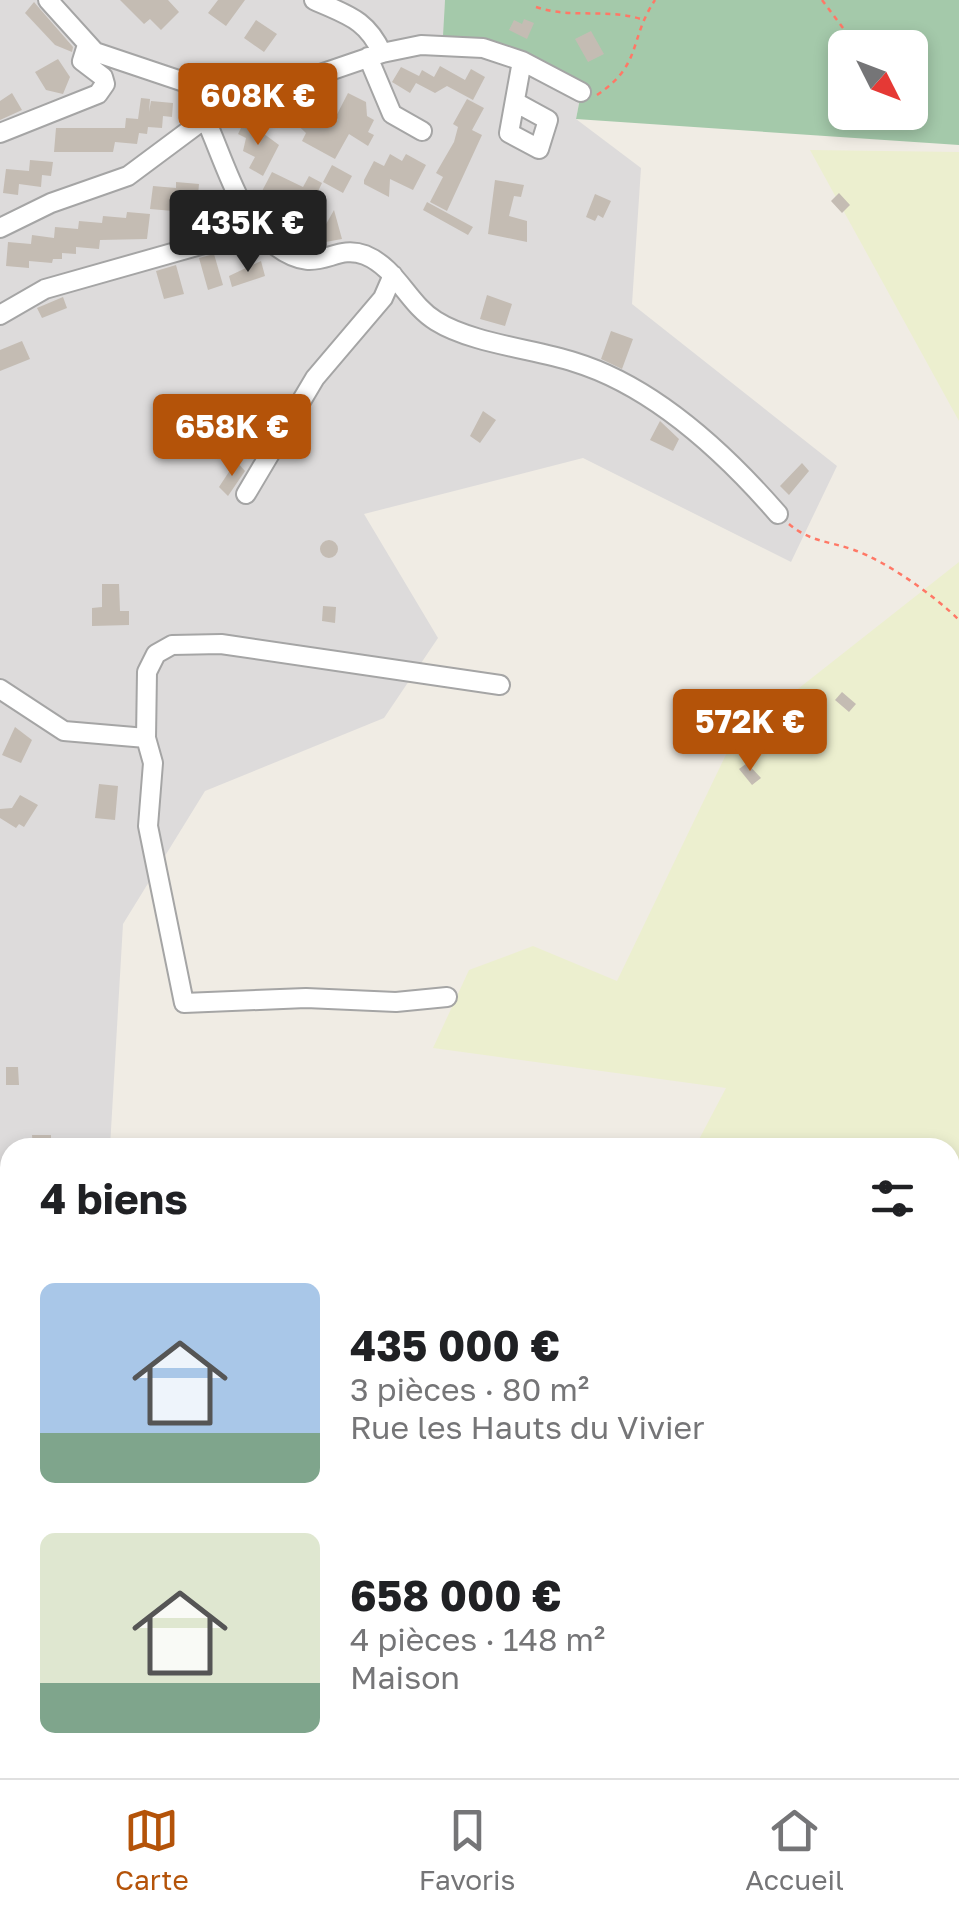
<!DOCTYPE html>
<html lang="fr">
<head>
<meta charset="utf-8">
<style>
  :root { --surface:#fff; --page:#f2f2f2; --text:#202124; --muted:#757577; --line:#e0e0e0; --accent:#b45309 }
  body { margin:0; font-family:"Golos Text",sans-serif; background:var(--page); color:var(--text); height:100vh; display:flex; flex-direction:column; font-size:38px; white-space:nowrap }
  * { box-sizing:border-box; margin:0 }
  p { font-size:32px; color:var(--muted) }
  .icon { flex:none; width:55px; height:55px; fill:none; stroke:currentColor; stroke-width:2; stroke-linecap:round; stroke-linejoin:round }
  .map { position:relative; flex:1; overflow:hidden }
  .details { position:absolute; left:0px; top:1138px; width:960px; height:642px; display:flex; flex-direction:column; background:var(--surface); border-radius:30px 30px 0 0; box-shadow:0 5px 15px #0003 }
  .details>* { flex:none }
  .needle { width:65px; rotate:132deg }
  .controls { position:absolute; left:828px; top:30px; display:grid; gap:20px }
  .controls a { display:grid; place-items:center; width:100px; height:100px; border-radius:15px; background:var(--surface); box-shadow:0 5px 15px #0003; font-size:50px }
  .price { position:absolute; translate:-50% -85px; padding:0 22px; border-radius:10px; background:var(--accent); color:#fff; font-size:32px; line-height:65px; filter:drop-shadow(0 2px 5px #0008) }
  .price::after { content:''; position:absolute; left:50%; top:60px; width:30px; height:22px; margin-left:-15px; background:inherit; clip-path:polygon(0 0,100% 0,50% 100%) }
  .price.on { background:#222; color:#fff }
  ul { padding:0; list-style:none }
  li { display:flex; align-items:center; gap:30px; height:250px; padding:0 40px }
  li span { display:grid; place-items:center; flex:none; width:280px; height:200px; border-radius:15px; color:#555 }
  li>.icon { margin-inline-start:auto }
  span .icon { width:120px; height:120px; fill:#fffc; stroke-width:1 }
  li b { font-size:42px }
  h2 { display:flex; justify-content:space-between; align-items:center; height:120px; padding:0 40px; font-size:42px }
  .tabs { display:flex; justify-content:space-around; align-items:center; height:140px; border-top:2px solid var(--line); background:var(--surface); font-size:28px; color:var(--muted) }
  .tabs a { display:grid; justify-items:center; gap:5px }
  .tabs .on { color:var(--accent) }
  .map>svg:first-child { display:block }
  .residential { fill:#dddbdb }
  .farmland { fill:#ecefcf }
  .grass { fill:#c9eca8 }
  .forest { fill:#a8d197 }
  .cemetery { fill:#a4c9aa; fill-rule:evenodd }
  .building { fill:#c4bcb3 }
  .lines { fill:none; stroke-linecap:round; stroke-linejoin:round }
  .minor-casing { stroke:#a5a5a5; stroke-width:22 }
  .path { stroke:#ff7866; stroke-width:2.5; stroke-dasharray:5 5; stroke-linecap:butt }
  .minor { stroke:#fff; stroke-width:18 }
</style>
</head>
<body>
<div class="map">
<svg width="959" height="1778" viewBox="0 0 959 1778">
  <rect width="100%" height="100%" fill="#f0ece4"/>
  <!-- residential -->
  <path class="residential" d="M0 0H445L444 35 509 46 583 83 576 119 641 168 632 304 837 466 791 562 583 458 364 514 438 638 384 718 205 791 123 924 110 1147 10 1148V1272L0 1292Z
    M0 1526 10 1542V1627L0 1669Z
    M82 1770H402L403 1778H72Z"/>
  <!-- farmland -->
  <path class="farmland" d="M810 150 959 152V421Z
    M959 562V1253L950 1250V1148L695 1147 726 1088 433 1048 469 970 533 946 617 981 733 740Z"/>
  <!-- grass -->
  <path class="grass" d="M10 1627V1770H82L72 1778H0V1669Z"/>
  <!-- forest -->
  <path class="forest" d="M950 1250 959 1253V1778H403L402 1770H950Z"/>
  <!-- cemetery -->
  <path class="cemetery" d="M445 0H959V145L576 119 583 83 509 46 443 36ZM845 48H910V112H845Z"/>
  <!-- building -->
  <path class="building" d="M120 0H168L179 12 161 30 150 19 144 24Z
    M218 0H245L226 26 208 13Z
    M34 2 73 47 72 52 55 45 25 13Z
    M524 19 534 23 527 39 509 30 514 20 522 24Z
    M256 20 277 34 264 52 244 38Z
    M591 31 604 54 588 62 575 39Z
    M58 59 70 77 63 94 46 90 35 72Z
    M440 66 465 80 471 69 485 77 473 100 447 86 435 93 416 83 410 93 392 82 401 67 419 76 422 70 434 77Z
    M12 93 22 110 0 120V101Z
    M348 93 366 102 367 116 374 120 368 132 374 135 368 146 349 134 335 159 302 141 306 133 287 115 294 101 332 124Z
    M141 98 150 99 149 112 151 101 173 103 172 117 163 116 162 128 148 127 147 134 139 133 137 144 115 142 113 152H54L56 128H125L126 118 138 119Z
    M467 99 484 108 472 130 482 135 447 211 430 202 443 177 436 173 454 142 458 127 453 124Z
    M245 120 279 145 263 176 249 168 255 157 243 151 246 138 238 134Z
    M390 154 402 161 406 154 426 165 413 190 390 179 389 197 364 184V180L374 161 384 166Z
    M30 160 53 162 51 176 42 175 41 187 19 184 18 195 3 193 6 169 29 171Z
    M332 165 352 176 343 193 323 182Z
    M272 172 303 187 309 176 322 183 314 200 280 192 275 200 261 193Z
    M495 180 524 185 521 197 514 196 509 216 527 221V242L488 234Z
    M176 182 199 184 198 195 219 199 217 220 195 219 196 213 150 209 153 186 176 188Z
    M839 193 850 205 842 213 831 201Z
    M595 194 611 201 603 218 598 215 595 221 586 217Z
    M427 202 473 227 468 235 423 210Z
    M334 210 342 239 320 243 316 228 325 226Z
    M127 212 150 214 147 239 100 240 99 249 76 247V254L62 253V259H53L52 263 29 261V268L6 266 8 242 31 244 32 235 54 238 55 227 78 229 79 221 102 223 103 216 126 218Z
    M214 254 223 285 208 290 199 258Z
    M261 261 265 276 232 287 229 276Z
    M176 265 184 294 164 299 156 271Z
    M487 295 512 304 505 326 480 319Z
    M63 297 67 308 42 318 37 308Z
    M611 331 633 339 622 369 601 359Z
    M22 341 30 359 0 371V350Z
    M483 411 496 420 480 443 470 436Z
    M660 421 679 439 673 451 650 440Z
    M236 461 245 471 228 496 219 487Z
    M802 463 809 471 789 495 780 486Z
    M320 549a9 9 0 1 1 18 0a9 9 0 1 1-18 0Z
    M102 584H119L120 611H129V625L92 626V608L102 607Z
    M323 606 336 607 335 623 322 621Z
    M842 692 856 704 849 712 835 700Z
    M15 727 32 740 21 763 2 755Z
    M747 763 761 778 752 785 739 769Z
    M99 784 118 786 115 820 95 818Z
    M20 795 38 805 24 827 19 824 16 828 0 818V809L12 808Z
    M6 1067H18L19 1085H6Z
    M32 1135H51V1148H33Z"/>
  <g class="lines">
    <defs>
      <path id="minor" d="M48 0 95 52 205 89 218 109
        M314 0C346 15 366 18 382 53
        M368 57 392 114 422 131
        M515 102 548 120 539 149 509 133 522 61
        M205 118C223 157 239 217 273 244 319 280 331 242 365 255 397 268 408 304 436 321 471 343 533 349 574 362 653 386 725 453 778 514
        M0 133 98 94 105 84 103 77 82 61 87 45
        M0 228 51 203 128 176 218 109 382 53 421 45 483 48 522 61 581 92
        M0 315 45 289 257 229
        M246 494 315 378 383 298 393 275
        M0 689 64 731 146 738
        M447 997 396 1002 306 998 184 1003 148 826 153 763 146 738 147 672 156 654 172 645 221 644 500 685
        M222 1770 223 1778"/>
    </defs>
    <!-- minor casing -->
    <use href="#minor" class="minor-casing"/>
    <!-- path -->
    <path class="path" d="M822 0 858 48
      M536 7C571 19 605 8 641 19
      M597 95C643 64 628 41 655 0
      M789 524C810 542 829 541 854 550 886 561 935 596 959 620
      M950 1292H959"/>
    <!-- minor -->
    <use href="#minor" class="minor"/>
  </g>
</svg>
<div class="controls">
<a><svg class="needle" viewBox="-14 -14 28 28"><path d="M0-13l5 13h-10z" fill="#e53935"/><path d="M0 13l5-13h-10z" fill="#757577"/></svg></a>
</div>
<b class="price" style="left:258px;top:148px">608K €</b>
<b class="price on" style="left:248px;top:275px">435K €</b>
<b class="price" style="left:232px;top:479px">658K €</b>
<b class="price" style="left:750px;top:774px">572K €</b>
<section class="details">
<h2>4 biens<svg class="icon" aria-label="filters" viewBox="0 0 24 24"><path d="M4 7h16M4 17h16"/><circle cx="9" cy="7" r="2"/><circle cx="15" cy="17" r="2"/></svg></h2>
<ul>
<li><span style="background:linear-gradient(#a9c7e8 75%,#7fa58c 0)"><svg class="icon" aria-label="home" viewBox="0 0 24 24"><path d="M3 11l9-7 9 7M6 9v11h12V9"/></svg></span><div><b>435 000 €</b><p>3 pièces · 80 m²</p><p>Rue les Hauts du Vivier</p></div></li>
<li><span style="background:linear-gradient(#dfe7d0 75%,#7fa58c 0)"><svg class="icon" aria-label="home" viewBox="0 0 24 24"><path d="M3 11l9-7 9 7M6 9v11h12V9"/></svg></span><div><b>658 000 €</b><p>4 pièces · 148 m²</p><p>Maison</p></div></li>
</ul>
</section>
</div>
<nav class="tabs">
<a class="on"><svg class="icon" aria-label="map" viewBox="0 0 24 24"><path d="M3 6l6-2 6 2 6-2v14l-6 2-6-2-6 2zM9 4v14M15 6v14"/></svg>Carte</a>
<a><svg class="icon" aria-label="saved" viewBox="0 0 24 24"><path d="M7 4h10v16l-5-4-5 4z"/></svg>Favoris</a>
<a><svg class="icon" aria-label="home" viewBox="0 0 24 24"><path d="M3 11l9-7 9 7M6 9v11h12V9"/></svg>Accueil</a>
</nav>
</body>
</html>
